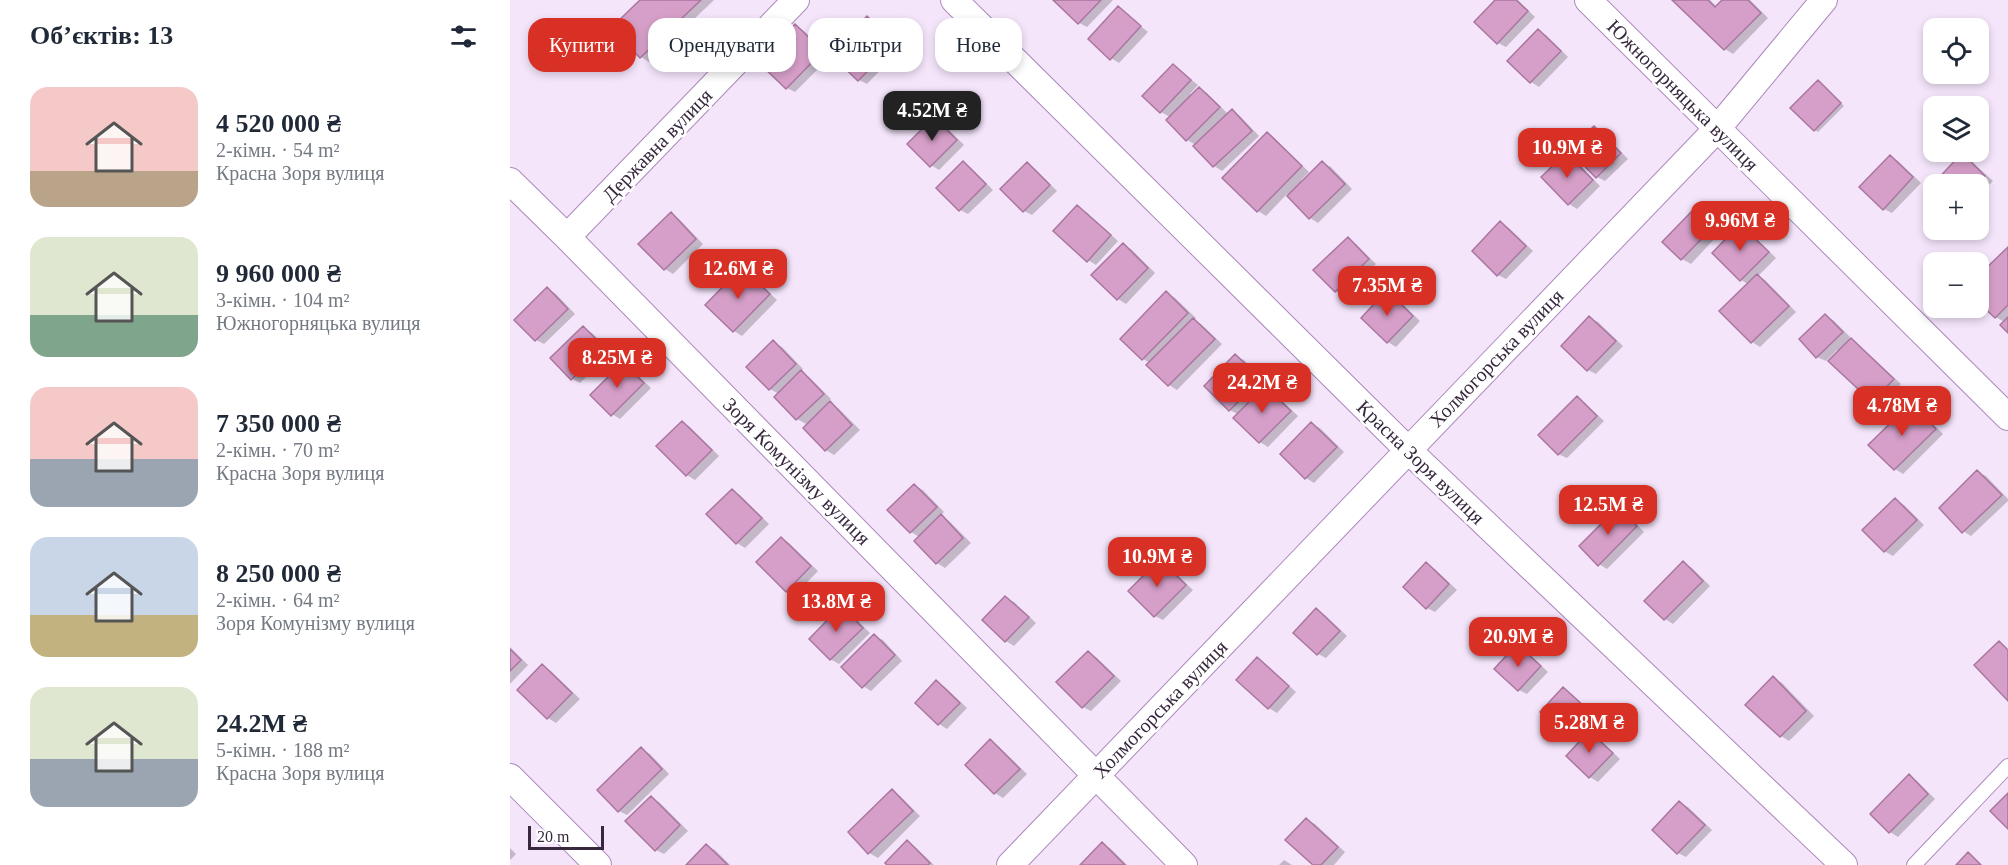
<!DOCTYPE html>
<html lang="uk">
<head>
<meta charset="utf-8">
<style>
  :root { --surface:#fff; --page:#f6f6f7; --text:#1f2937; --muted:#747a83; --accent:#d93025 }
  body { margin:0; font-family:Georgia,serif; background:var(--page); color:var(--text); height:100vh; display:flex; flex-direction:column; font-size:22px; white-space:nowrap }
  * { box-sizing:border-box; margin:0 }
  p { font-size:20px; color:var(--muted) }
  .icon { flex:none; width:33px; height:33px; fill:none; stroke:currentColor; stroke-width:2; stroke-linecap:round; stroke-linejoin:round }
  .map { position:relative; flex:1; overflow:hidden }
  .details { display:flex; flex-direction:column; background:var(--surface); width:510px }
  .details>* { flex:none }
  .guide { position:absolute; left:18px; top:18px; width:570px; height:54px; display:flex; gap:12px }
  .buttons { position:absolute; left:1413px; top:18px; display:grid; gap:12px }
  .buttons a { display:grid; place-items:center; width:66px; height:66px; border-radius:12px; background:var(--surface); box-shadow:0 3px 9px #0003; font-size:30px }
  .scale { position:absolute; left:18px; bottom:15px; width:76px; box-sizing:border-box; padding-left:6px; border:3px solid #37283e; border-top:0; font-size:16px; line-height:21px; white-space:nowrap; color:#37283e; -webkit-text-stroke:4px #fff; paint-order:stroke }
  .price { position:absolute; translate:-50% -51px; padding:0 14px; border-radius:12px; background:var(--accent); color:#fff; font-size:20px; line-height:39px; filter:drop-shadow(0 2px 3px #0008) }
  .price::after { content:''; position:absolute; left:50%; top:36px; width:18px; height:14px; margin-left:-9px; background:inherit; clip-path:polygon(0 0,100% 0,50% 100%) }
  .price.selected { background:#222; color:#fff }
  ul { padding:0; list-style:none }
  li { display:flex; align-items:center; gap:18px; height:150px; padding:0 30px }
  li span { display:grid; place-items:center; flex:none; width:168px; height:120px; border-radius:18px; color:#555 }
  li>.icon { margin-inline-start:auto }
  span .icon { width:72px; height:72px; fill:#fffc; stroke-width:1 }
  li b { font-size:26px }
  h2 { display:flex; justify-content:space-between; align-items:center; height:72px; padding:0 30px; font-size:26px }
  .chip { padding:0 21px; border-radius:18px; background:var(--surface); box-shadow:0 3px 9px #0003; font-size:21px; line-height:54px }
  .chip.selected { background:var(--accent); color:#fff }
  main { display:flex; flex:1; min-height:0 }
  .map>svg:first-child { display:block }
  .shadow { fill:#0003 }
  .building { fill:#d69fc9; stroke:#aa769f; stroke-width:1.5 }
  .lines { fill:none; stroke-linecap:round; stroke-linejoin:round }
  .lane-casing { stroke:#ac89bd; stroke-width:16 }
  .street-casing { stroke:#ac89bd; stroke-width:28 }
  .lane { stroke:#fff; stroke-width:14 }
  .street { stroke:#fff; stroke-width:26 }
  .labels { text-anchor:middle; stroke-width:5; stroke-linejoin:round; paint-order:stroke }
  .street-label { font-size:20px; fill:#37283e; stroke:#fff }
</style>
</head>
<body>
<main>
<section class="details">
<h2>Об’єктів: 13<svg class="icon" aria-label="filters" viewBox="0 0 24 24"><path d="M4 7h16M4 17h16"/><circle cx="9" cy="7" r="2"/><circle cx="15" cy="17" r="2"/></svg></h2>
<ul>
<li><span style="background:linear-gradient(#f6c9c9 70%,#b9a48a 0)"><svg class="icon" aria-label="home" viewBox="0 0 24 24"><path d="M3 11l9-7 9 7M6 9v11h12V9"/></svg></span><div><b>4 520 000 ₴</b><p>2-кімн. · 54 m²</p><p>Красна Зоря вулиця</p></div></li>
<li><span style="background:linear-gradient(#dfe7d0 65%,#7fa58c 0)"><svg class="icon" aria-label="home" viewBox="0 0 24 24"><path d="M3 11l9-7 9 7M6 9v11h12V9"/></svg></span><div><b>9 960 000 ₴</b><p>3-кімн. · 104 m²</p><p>Южногорняцька вулиця</p></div></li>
<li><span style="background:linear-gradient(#f6c9c9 60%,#9aa5b1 0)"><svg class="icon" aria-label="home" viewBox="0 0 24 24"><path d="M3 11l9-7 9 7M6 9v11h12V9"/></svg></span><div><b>7 350 000 ₴</b><p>2-кімн. · 70 m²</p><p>Красна Зоря вулиця</p></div></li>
<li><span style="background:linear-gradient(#c9d6e8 65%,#c2b280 0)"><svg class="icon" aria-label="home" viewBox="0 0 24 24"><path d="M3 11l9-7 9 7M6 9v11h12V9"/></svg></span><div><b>8 250 000 ₴</b><p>2-кімн. · 64 m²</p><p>Зоря Комунізму вулиця</p></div></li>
<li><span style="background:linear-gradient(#dfe7d0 60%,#9aa5b1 0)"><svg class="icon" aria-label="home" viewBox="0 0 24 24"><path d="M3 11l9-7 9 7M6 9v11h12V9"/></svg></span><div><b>24.2M ₴</b><p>5-кімн. · 188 m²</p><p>Красна Зоря вулиця</p></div></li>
</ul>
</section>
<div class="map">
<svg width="1498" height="865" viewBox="0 0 1498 865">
  <rect width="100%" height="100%" fill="#f4e5fb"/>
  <!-- shadow -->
  <path class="shadow" d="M132 0H204L139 62 131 57 103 28Z
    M545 0H603L577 27 569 23Z
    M987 0H1008L1025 17 996 47 988 43Z
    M1164 0H1200L1207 7 1214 0H1240L1258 18 1223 54 1215 49Z
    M608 8 638 32 609 63 601 58Z
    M357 18 366 22 392 48 357 84 349 80Z
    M286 26 294 31 320 57 285 92 277 88Z
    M1028 31 1036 35 1058 57 1029 87 1021 82 999 61Z
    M664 66 688 85 680 94 682 96 689 89 697 93 718 114 722 111 730 116 749 136 712 171 704 166 686 145 677 140 660 117 651 112Z
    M1312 84 1334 106 1308 132 1305 130Z
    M425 119 433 124 454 145 429 170 421 165Z
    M1084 127 1092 132 1118 159 1095 181 1087 177Z
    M757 134 765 139 799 172 791 180 793 182 813 163 821 167 842 189 808 223 800 218 777 194 756 216 748 211Z
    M1056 154 1064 159 1090 186 1067 209 1059 204Z
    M1452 155 1460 160 1483 181 1468 196V184H1424Z
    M1380 157 1388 161 1411 183 1382 213 1374 209Z
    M453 163 461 168 483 190 458 214 450 210Z
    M517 164 525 169 547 191 522 215 514 211Z
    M568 207 576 212 608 241 586 265 578 260Z
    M1182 213 1190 217 1208 235 1181 264 1172 259 1154 242Z
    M161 214 169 219 193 244 163 274 155 269Z
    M990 223 999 228 1023 251 996 279 988 275Z
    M1230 226 1238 231 1266 258 1248 276 1255 280 1286 312 1250 347 1242 342 1211 311 1238 284 1231 280 1204 253Z
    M838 239 846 244 866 264 834 296 825 291Z
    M613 245 621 249 645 273 616 304 608 299Z
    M1498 249V331L1492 325 1495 322 1485 317 1468 278Z
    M232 269 240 274 267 300 232 336 224 331Z
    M38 289 46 294 65 314 34 344 26 340Z
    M877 292 885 297 910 321 886 347 878 342Z
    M657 293 665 298 686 318 684 320 691 324 712 344 667 390 659 385 638 365 640 363 633 359Z
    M1315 316 1323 320 1340 337 1339 339 1349 345 1391 384 1371 406 1362 401 1327 350 1316 361 1307 357 1291 339Z
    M1080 318 1088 322 1113 346 1086 374 1078 370Z
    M73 328 82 333 101 352 70 383 62 379Z
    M263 342 272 347 293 369 290 372 299 377 321 399 318 402 328 408 350 430 324 455 316 450 295 428 298 425 287 419 266 397 269 394 260 389Z
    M726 356 734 360 758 384 755 388 763 392 788 416 758 447 750 442 729 415 720 410 696 386Z
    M113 364 121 369 141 388 110 419 102 414Z
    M1067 398 1075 403 1094 421 1057 458 1048 454Z
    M1401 405 1409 410 1433 434 1393 474 1385 469Z
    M172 422 180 427 209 456 185 480 177 475Z
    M801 424 810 428 834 452 804 483 796 478 772 454Z
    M1467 472 1476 476 1498 499V501L1461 536 1453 531Z
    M404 485 413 490 434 512 430 516 439 521 461 543 435 568 427 563 406 541 409 537 401 532Z
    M222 491 230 495 259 524 235 548 227 543 198 514Z
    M1386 500 1394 505 1414 525 1383 556 1374 551Z
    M1108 508 1116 513 1134 532 1097 569 1089 564Z
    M271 538 279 543 308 571 285 595 277 591Z
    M650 561 658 566 683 590 653 620 645 616Z
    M1174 563 1182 568 1200 586 1163 624 1155 619Z
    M916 564 925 569 947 590 925 612 917 608Z
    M495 598 504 602 526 623 504 646 496 641 474 620Z
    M332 608 340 613 360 633 329 664 320 659Z
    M807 610 815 615 837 636 816 658 808 654Z
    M364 636 373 640 392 661 361 691 353 686Z
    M1008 646 1016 651 1038 672 1017 694 1009 690Z
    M0 647 18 665 0 684Z
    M578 652 586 657 611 681 581 711 573 707Z
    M747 659 755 664 786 692 767 713 759 708Z
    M33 666 41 671 70 699 46 723 38 718Z
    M1264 678 1272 683 1304 716 1279 741 1271 736 1237 705Z
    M427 682 435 687 457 708 437 729 429 724 407 703Z
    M1054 689 1062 694 1084 715 1063 737 1054 733Z
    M1080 733 1088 738 1110 759 1088 782 1080 777 1058 756Z
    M480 741 488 746 517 774 493 798 485 793 457 765Z
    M131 749 140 754 159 774 117 815 109 811Z
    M1399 776 1407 781 1425 799 1388 837 1380 832 1362 814Z
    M382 791 390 796 410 816 368 858 359 853 340 833Z
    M141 798 149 802 178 831 154 854 146 850Z
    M1170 803 1178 807 1202 830 1176 857 1168 853Z
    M797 820 805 824 835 852 824 865H805Z
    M397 842 405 847 424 865H379Z
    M593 844 601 849 617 865H572Z
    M197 846 205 850 220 865H178Z
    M0 848 6 854 0 860Z
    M774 860 782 865H783H769Z"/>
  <!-- building -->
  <path class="building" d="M130 0H191L130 58 101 28Z
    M543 0H591L568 24Z
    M985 0H1006L1018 11 987 44 964 22Z
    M1162 0H1198L1205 7 1212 0H1238L1251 13 1214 50Z
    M608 6 631 26 600 60 578 39Z
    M357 16 385 43 348 81 320 54Z
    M285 24 313 51 276 89 248 62Z
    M1028 29 1051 51 1020 83 997 61Z
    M663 64 681 80 650 113 632 96Z
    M1308 80 1331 103 1304 131 1280 108Z
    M689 87 710 107 676 141 656 120Z
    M722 109 742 131 703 167 683 146Z
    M424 117 447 140 420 167 397 144Z
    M1084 126 1111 153 1086 178 1059 150Z
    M757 132 792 166 747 212 712 178Z
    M1056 153 1083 180 1058 205 1031 177Z
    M1452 153 1475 176 1467 184H1424V188L1421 186Z
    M1380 155 1403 177 1373 210 1349 187Z
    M453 161 476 184 449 211 426 188Z
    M812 161 835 184 799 219 777 196Z
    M517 162 540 185 513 212 490 189Z
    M567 205 601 235 577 262 543 231Z
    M1182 211 1201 229 1171 260 1152 242Z
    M161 212 186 239 154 270 128 244Z
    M990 221 1016 246 987 276 962 251Z
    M1230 224 1259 252 1230 281 1202 253Z
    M838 237 859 259 825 292 803 270Z
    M613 243 638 268 607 300 581 275Z
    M1498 247V305L1485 318 1468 302V276Z
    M232 267 260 294 223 332 195 305Z
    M1247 274 1279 306 1241 343 1209 311Z
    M37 287 58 309 25 341 4 320Z
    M877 290 903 316 877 343 851 318Z
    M656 291 678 313 632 360 610 339Z
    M1315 314 1333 332 1306 358 1289 339Z
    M1079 316 1106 341 1077 371 1051 346Z
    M1498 317V333L1490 325Z
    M683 318 705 339 658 386 636 365Z
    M73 326 94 347 61 380 40 358Z
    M1341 338 1384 379 1362 402 1318 361Z
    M263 340 286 364 259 390 236 367Z
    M725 354 751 379 719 411 694 386Z
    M113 362 134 383 101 416 80 395Z
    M291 370 314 394 286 420 264 397Z
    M755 386 781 411 749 443 723 418Z
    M1067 396 1087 416 1048 455 1028 435Z
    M320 401 342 425 315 451 293 428Z
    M1401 403 1426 429 1384 470 1358 445Z
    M172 421 202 450 176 476 146 446Z
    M801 422 827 447 795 479 770 454Z
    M1467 470 1492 495 1452 533 1429 508Z
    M404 484 427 507 400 533 377 510Z
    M222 489 252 518 226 544 196 514Z
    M1385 498 1407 520 1374 552 1352 530Z
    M1108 507 1127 526 1088 566 1069 546Z
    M431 514 453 538 426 564 404 541Z
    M271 537 301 566 276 592 246 562Z
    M650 559 676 585 644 617 618 591Z
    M1173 561 1193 581 1154 620 1134 601Z
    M916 562 939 584 916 609 893 587Z
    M495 596 519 617 495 642 472 620Z
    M331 606 353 628 320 660 299 639Z
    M806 608 830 631 807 655 783 633Z
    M364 634 385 655 352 688 331 667Z
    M1489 641 1498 650V701L1464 665Z
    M1007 644 1031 666 1008 691 984 669Z
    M0 649 11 660 0 671Z
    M578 651 604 676 572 708 546 682Z
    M747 657 779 686 758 709 726 680Z
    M32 664 62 693 37 719 7 690Z
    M1263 676 1296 711 1270 737 1235 705Z
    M426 680 450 703 428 725 405 703Z
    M1053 687 1077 709 1054 734 1030 712Z
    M1079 731 1103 753 1079 778 1056 756Z
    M480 739 510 769 484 794 455 765Z
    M131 747 152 769 108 812 87 790Z
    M1399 774 1418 794 1379 833 1360 814Z
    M382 789 403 811 358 854 338 832Z
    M1498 793V829L1480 811Z
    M141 796 170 825 145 851 115 821Z
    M1169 801 1195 825 1167 854 1142 830Z
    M796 818 828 847 811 865H803L775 840Z
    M397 840 420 863 418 865H377L375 863Z
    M592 842 615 865H570Z
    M196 844 218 865H176Z
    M1458 852 1471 865H1446Z"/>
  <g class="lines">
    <defs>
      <path id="lane" d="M1404 865 1498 766"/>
      <path id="street" d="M444 0 898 450 1334 865
        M1078 0 1498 417
        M0 181 57 237 674 865
        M57 237 286 0
        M0 777 88 865
        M500 865 1207 129 1314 0"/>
    </defs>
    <!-- lane casing -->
    <use href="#lane" class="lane-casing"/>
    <!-- street casing -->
    <use href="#street" class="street-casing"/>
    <!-- lane -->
    <use href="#lane" class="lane"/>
    <!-- street -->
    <use href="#street" class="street"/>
  </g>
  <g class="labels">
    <!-- street labels -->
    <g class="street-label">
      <text transform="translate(1173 95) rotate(45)" y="7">Южногорняцька вулиця</text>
      <text transform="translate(147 145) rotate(-46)" y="7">Державна вулиця</text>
      <text transform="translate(986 358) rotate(-46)" y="7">Холмогорська вулиця</text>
      <text transform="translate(911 462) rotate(44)" y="7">Красна Зоря вулиця</text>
      <text transform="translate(287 471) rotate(45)" y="7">Зоря Комунізму вулиця</text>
      <text transform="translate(650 709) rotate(-46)" y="7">Холмогорська вулиця</text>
    </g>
  </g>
</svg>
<div class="buttons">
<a><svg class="icon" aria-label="locate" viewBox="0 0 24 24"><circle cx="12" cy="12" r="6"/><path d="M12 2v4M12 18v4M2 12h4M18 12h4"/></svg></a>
<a><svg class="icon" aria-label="layers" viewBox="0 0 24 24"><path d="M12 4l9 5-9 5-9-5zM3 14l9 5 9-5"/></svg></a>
<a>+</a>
<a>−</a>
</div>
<div class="scale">20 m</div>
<b class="price selected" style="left:422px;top:142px">4.52M ₴</b>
<b class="price" style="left:1057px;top:179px">10.9M ₴</b>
<b class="price" style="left:1230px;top:252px">9.96M ₴</b>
<b class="price" style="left:228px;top:300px">12.6M ₴</b>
<b class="price" style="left:877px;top:317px">7.35M ₴</b>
<b class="price" style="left:107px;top:389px">8.25M ₴</b>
<b class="price" style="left:752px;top:414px">24.2M ₴</b>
<b class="price" style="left:1392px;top:437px">4.78M ₴</b>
<b class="price" style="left:1098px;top:536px">12.5M ₴</b>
<b class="price" style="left:647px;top:588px">10.9M ₴</b>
<b class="price" style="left:326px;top:633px">13.8M ₴</b>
<b class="price" style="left:1008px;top:668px">20.9M ₴</b>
<b class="price" style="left:1079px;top:754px">5.28M ₴</b>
<div class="guide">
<a class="chip selected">Купити</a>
<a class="chip">Орендувати</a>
<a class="chip">Фільтри</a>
<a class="chip">Нове</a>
</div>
</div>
</main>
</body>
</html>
